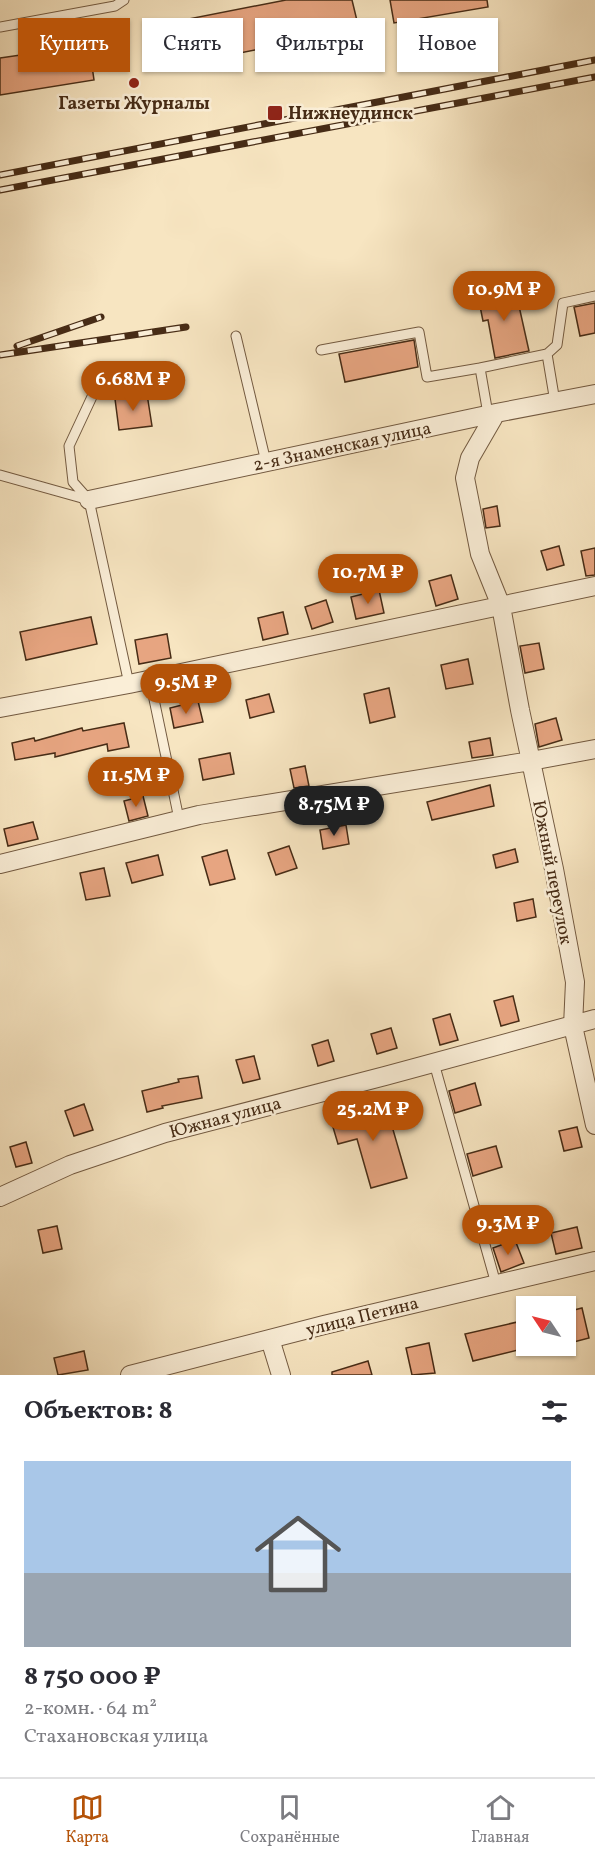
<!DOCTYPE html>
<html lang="ru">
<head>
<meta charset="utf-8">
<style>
  :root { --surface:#fff; --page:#f7f7f7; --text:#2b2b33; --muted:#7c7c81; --line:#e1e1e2; --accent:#b45309 }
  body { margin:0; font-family:Vollkorn,serif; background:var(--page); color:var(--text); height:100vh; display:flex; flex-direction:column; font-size:22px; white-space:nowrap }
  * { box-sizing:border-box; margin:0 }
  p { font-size:20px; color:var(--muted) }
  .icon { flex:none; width:33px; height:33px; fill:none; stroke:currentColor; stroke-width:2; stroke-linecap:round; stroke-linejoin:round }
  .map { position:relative; height:1375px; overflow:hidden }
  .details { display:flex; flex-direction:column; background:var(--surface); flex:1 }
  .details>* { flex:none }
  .hud { position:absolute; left:18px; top:18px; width:560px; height:54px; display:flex; gap:12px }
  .needle { width:39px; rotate:305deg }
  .controls { position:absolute; left:516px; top:1296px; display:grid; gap:12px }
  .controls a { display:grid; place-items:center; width:60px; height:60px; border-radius:0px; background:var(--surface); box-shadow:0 2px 4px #0004; font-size:30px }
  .price { position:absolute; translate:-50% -51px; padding:0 14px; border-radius:21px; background:var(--accent); color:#fff; font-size:20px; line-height:39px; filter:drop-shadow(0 2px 3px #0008) }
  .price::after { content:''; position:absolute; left:50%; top:36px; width:18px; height:14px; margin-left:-9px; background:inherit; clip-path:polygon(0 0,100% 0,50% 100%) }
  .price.selected { background:#222; color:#fff }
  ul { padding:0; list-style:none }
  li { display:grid; align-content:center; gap:12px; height:318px; padding:0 24px }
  li span { display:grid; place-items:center; height:186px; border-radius:0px; color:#555 }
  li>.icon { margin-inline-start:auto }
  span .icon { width:108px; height:108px; fill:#fffc; stroke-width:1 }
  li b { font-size:26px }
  h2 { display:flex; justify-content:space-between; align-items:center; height:72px; padding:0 24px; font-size:26px }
  .pill { padding:0 21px; border-radius:0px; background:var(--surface); box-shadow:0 2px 4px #0004; font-size:21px; line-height:54px }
  .pill.selected { background:var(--accent); color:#fff }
  .dock { display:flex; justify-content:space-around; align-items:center; height:84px; border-top:2px solid var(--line); background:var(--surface); font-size:16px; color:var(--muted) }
  .dock a { display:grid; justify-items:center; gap:3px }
  .dock .selected { color:var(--accent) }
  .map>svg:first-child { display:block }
  .building { fill:#e7a581; stroke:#472c16; stroke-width:1.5 }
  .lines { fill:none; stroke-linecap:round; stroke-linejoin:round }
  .lane-casing { stroke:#735a41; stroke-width:11 }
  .street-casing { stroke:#735a41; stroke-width:20 }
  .lane { stroke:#faeed7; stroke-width:9 }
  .street { stroke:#faeed7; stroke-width:18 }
  .rail-casing { stroke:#472c16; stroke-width:7 }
  .rail { stroke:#faeed7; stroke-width:4.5; stroke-dasharray:14; stroke-linecap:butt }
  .poi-dot { fill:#8f2418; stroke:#faeed7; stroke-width:2 }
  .labels { text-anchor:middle; stroke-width:5; stroke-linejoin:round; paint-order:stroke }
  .poi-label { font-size:18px; font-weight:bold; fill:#472c16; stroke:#faeed7 }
  .street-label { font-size:18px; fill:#472c16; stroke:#faeed7 }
</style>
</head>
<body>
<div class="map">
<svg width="595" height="1375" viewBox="0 0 595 1375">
  <rect width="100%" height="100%" fill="#f7e5c1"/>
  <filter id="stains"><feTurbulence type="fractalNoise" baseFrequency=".00333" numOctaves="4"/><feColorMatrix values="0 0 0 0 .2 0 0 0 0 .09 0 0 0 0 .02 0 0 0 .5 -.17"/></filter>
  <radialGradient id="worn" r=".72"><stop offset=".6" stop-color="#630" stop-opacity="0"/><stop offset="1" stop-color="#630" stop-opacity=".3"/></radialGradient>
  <!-- building -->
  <path class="building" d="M286 0H352L359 29 180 65 168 23Z
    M390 0H487L488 7 394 23Z
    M89 45 94 80 0 95V58Z
    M515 288 529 351 495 358 488 320 483 321 478 296Z
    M595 303V333L580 336 574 307Z
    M414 340 418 367 345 382 339 354Z
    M147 394 152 426 119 430 115 399Z
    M497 506 500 526 486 528 483 509Z
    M559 546 564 565 547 570 541 551Z
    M595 548V575L586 576 581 551Z
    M451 575 458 599 436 606 429 581Z
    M379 590 384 613 356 619 351 597Z
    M326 600 333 622 312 629 305 607Z
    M283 612 288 634 263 640 258 618Z
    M91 617 97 644 26 660 20 632Z
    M167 634 171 658 139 664 135 640Z
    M539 643 544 669 525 673 520 646Z
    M468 659 473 684 446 689 441 665Z
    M389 688 395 717 370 723 364 694Z
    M269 694 274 712 250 718 246 700Z
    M198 701 203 722 174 728 170 708Z
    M556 718 562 740 539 747 535 724Z
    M124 723 129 747 108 751 107 744 55 757V753L15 760 12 743 34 738 35 741 82 728 83 731Z
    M490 738 493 755 472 758 469 742Z
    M230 753 234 774 203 780 199 759Z
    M305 766 309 786 294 788 290 769Z
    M490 785 494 806 432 820 427 802Z
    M143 796 148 816 129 821 124 801Z
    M33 822 38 839 8 846 4 829Z
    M346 825 349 844 323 849 320 830Z
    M289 846 297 868 276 875 268 853Z
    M515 849 518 862 496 868 493 855Z
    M227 850 235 879 210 885 202 857Z
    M158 855 163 875 132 883 126 863Z
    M104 868 110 896 86 900 80 873Z
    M533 899 536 917 517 921 514 903Z
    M513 996 519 1021 501 1026 494 1001Z
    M450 1014 458 1040 440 1045 433 1019Z
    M391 1028 397 1048 377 1054 371 1034Z
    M328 1040 334 1061 318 1066 312 1045Z
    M254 1056 260 1079 243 1083 236 1060Z
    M198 1076 202 1098 162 1106 163 1108 147 1112 142 1091 179 1082 178 1079Z
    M475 1083 481 1105 455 1113 449 1091Z
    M385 1102 407 1178 371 1188 357 1139 338 1144 330 1117Z
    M84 1104 93 1130 74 1136 65 1111Z
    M577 1127 582 1147 564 1151 559 1131Z
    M26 1142 32 1163 16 1167 10 1147Z
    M496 1146 502 1167 473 1176 467 1154Z
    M57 1226 62 1249 43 1253 38 1230Z
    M577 1227 582 1248 556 1254 551 1233Z
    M515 1240 524 1263 501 1272 493 1248Z
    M582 1308 589 1338 566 1344V1312Z
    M526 1320V1348L473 1361 465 1334Z
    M429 1343 435 1373 412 1375 406 1348Z
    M84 1351 88 1370 58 1375 54 1358Z
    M368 1361 372 1375H332V1372Z"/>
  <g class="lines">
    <defs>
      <path id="lane" d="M0 27 115 6 124 0
        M236 336 266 462
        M321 350 419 332 427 377 480 368
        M104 371 69 446 73 482 89 500 129 684
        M555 402 547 354 557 345 563 303 595 296
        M488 414 480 368 547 354
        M0 475 89 500
        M150 680 179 819
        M434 1063 496 1284"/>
      <path id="street" d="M496 413 470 458 465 478 480 554 501 606 520 710 554 869 575 982 573 1026 595 1125
        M89 500 496 413 595 394
        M0 708 129 684 595 586
        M0 864 199 815 531 761 595 749
        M0 1197 70 1165 165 1133 385 1076 595 1019
        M270 1339 281 1375
        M130 1375 324 1325 595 1261"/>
    </defs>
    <!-- lane casing -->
    <use href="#lane" class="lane-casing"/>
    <!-- street casing -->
    <use href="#street" class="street-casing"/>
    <!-- lane -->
    <use href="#lane" class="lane"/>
    <!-- street -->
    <use href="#street" class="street"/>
    <defs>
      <path id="rail" d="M0 175 595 60
        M0 190 595 77
        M17 346 101 317
        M0 355 186 327"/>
    </defs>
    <!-- rail casing -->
    <use href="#rail" class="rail-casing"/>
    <!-- rail -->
    <use href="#rail" class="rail"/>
  </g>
  <!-- markers -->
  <g class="poi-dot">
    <circle cx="134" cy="83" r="6"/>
    <rect x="267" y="105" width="16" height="16" rx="3"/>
  </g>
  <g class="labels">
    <!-- poi labels -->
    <g class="poi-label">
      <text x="134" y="109">Газеты Журналы</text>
      <text x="288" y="119" text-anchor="start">Нижнеудинск</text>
    </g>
    <!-- street labels -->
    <g class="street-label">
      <text transform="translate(342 446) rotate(-12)" y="6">2-я Знаменская улица</text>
      <text transform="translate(553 872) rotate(79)" y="6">Южный переулок</text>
      <text transform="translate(225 1117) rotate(-15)" y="6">Южная улица</text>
      <text transform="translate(362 1316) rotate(-14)" y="6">улица Петина</text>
    </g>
  </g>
  <rect width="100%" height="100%" filter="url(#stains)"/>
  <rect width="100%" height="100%" fill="url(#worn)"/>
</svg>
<div class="controls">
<a><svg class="needle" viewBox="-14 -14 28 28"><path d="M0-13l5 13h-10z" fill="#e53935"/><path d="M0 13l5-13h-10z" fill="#7c7c81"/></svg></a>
</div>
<b class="price" style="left:504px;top:322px">10.9M ₽</b>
<b class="price" style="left:133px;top:412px">6.68M ₽</b>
<b class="price" style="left:368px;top:605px">10.7M ₽</b>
<b class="price" style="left:186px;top:715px">9.5M ₽</b>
<b class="price" style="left:136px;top:808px">11.5M ₽</b>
<b class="price selected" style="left:334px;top:837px">8.75M ₽</b>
<b class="price" style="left:373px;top:1142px">25.2M ₽</b>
<b class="price" style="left:508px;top:1256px">9.3M ₽</b>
<div class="hud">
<a class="pill selected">Купить</a>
<a class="pill">Снять</a>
<a class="pill">Фильтры</a>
<a class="pill">Новое</a>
</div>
</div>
<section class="details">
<h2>Объектов: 8<svg class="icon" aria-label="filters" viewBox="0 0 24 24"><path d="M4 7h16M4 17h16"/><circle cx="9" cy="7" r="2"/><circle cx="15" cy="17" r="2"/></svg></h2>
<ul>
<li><span style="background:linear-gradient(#a9c7e8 60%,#9aa5b1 0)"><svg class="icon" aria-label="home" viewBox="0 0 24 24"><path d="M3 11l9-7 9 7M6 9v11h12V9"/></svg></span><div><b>8 750 000 ₽</b><p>2-комн. · 64 m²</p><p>Стахановская улица</p></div></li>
</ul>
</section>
<nav class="dock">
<a class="selected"><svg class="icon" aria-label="map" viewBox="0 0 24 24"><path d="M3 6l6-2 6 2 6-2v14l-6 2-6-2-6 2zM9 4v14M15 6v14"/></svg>Карта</a>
<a><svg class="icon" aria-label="saved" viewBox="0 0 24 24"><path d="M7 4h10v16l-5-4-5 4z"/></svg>Сохранённые</a>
<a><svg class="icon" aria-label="home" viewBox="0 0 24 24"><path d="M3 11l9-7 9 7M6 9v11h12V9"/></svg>Главная</a>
</nav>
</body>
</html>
